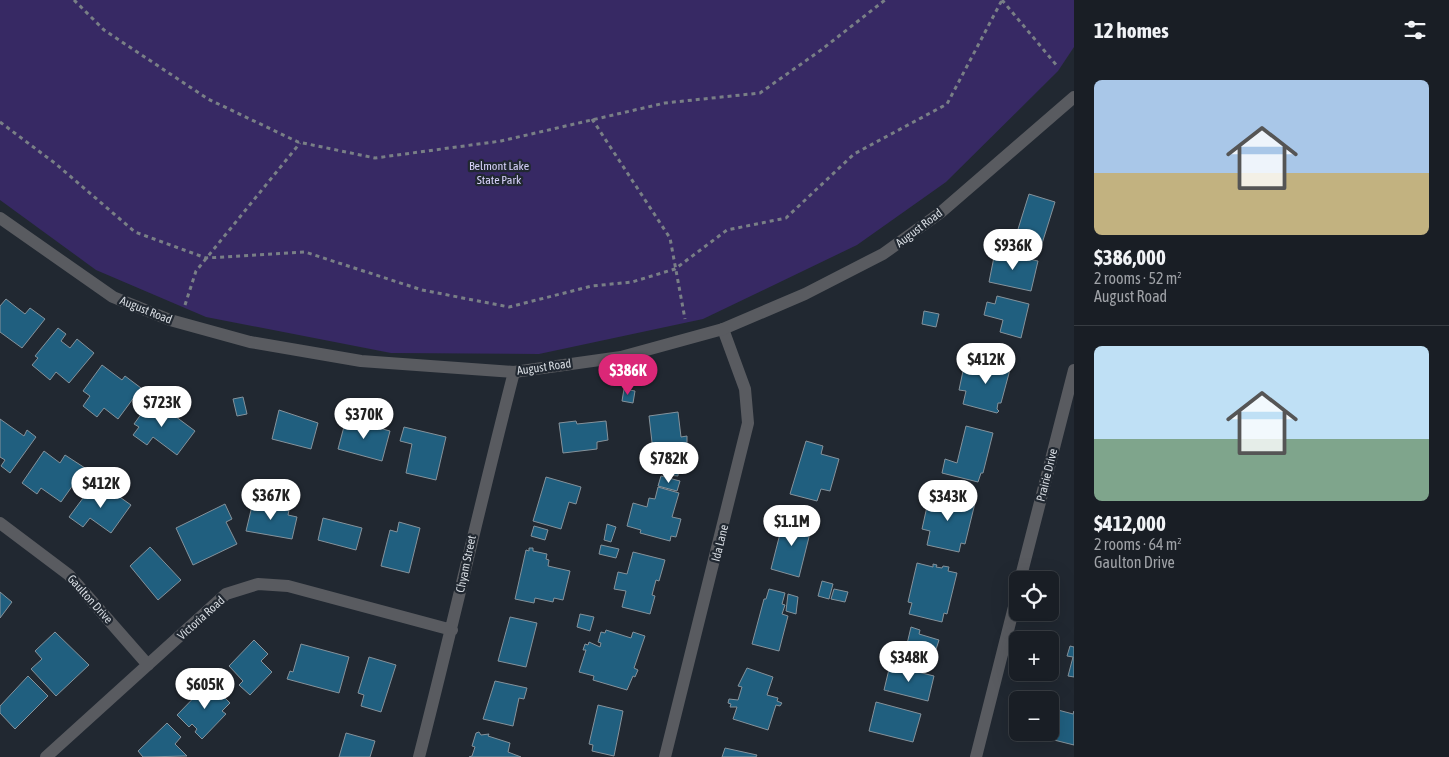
<!DOCTYPE html>
<html lang="en">
<head>
<meta charset="utf-8">
<style>
  :root { --surface:#191e25; --page:#262b32; --text:#f1f3f6; --muted:#9fa2a7; --line:#373c42; --accent:#db2777 }
  body { margin:0; font-family:"Asap Condensed",sans-serif; background:var(--page); color:var(--text); height:100vh; display:flex; flex-direction:column; font-size:19px; white-space:nowrap }
  * { box-sizing:border-box; margin:0 }
  p { font-size:16px; color:var(--muted) }
  .icon { flex:none; width:28px; height:28px; fill:none; stroke:currentColor; stroke-width:2; stroke-linecap:round; stroke-linejoin:round }
  .map { position:relative; flex:1; overflow:hidden }
  .sheet { display:flex; flex-direction:column; background:var(--surface); width:375px }
  .sheet>* { flex:none }
  .tools { position:absolute; left:1009px; top:571px; display:grid; gap:10px }
  .tools a { display:grid; place-items:center; width:50px; height:50px; border-radius:8px; background:var(--surface); box-shadow:0 5px 20px #0002,0 0 0 1px var(--line); font-size:25px }
  .price { position:absolute; translate:-50% -42px; padding:0 11px; border-radius:18px; background:#fff; color:#222; font-size:16px; line-height:32px; filter:drop-shadow(0 1px 2px #0008) }
  .price::after { content:''; position:absolute; left:50%; top:30px; width:15px; height:11px; margin-left:-8px; background:inherit; clip-path:polygon(0 0,100% 0,50% 100%) }
  .price.current { background:var(--accent); color:#fff }
  ul { padding:0; list-style:none }
  li { display:grid; align-content:center; gap:10px; height:265px; padding:0 20px }
  li+li { border-top:1px solid var(--line) }
  li span { display:grid; place-items:center; height:155px; border-radius:8px; color:#555 }
  li>.icon { margin-inline-start:auto }
  span .icon { width:90px; height:90px; fill:#fffc; stroke-width:1 }
  li b { font-size:21px }
  h2 { display:flex; justify-content:space-between; align-items:center; height:60px; padding:0 20px; font-size:21px }
  main { display:flex; flex:1; min-height:0 }
  .map>svg:first-child { display:block }
  .park { fill:#372964 }
  .building { fill:#205f7f; stroke:#85929b }
  .lines { fill:none; stroke-linecap:round; stroke-linejoin:round }
  .path { stroke:#797f86; stroke-width:3; stroke-dasharray:4 4; stroke-linecap:butt }
  .minor { stroke:#595b60; stroke-width:12 }
  .tertiary { stroke:#595b60; stroke-width:12 }
  .labels { text-anchor:middle; stroke-width:4.5; stroke-linejoin:round; paint-order:stroke }
  .park-label { font-size:12px; fill:#d7d2f9; stroke:#212831 }
  .street-label { font-size:12px; fill:#d4d9df; stroke:#212831 }
</style>
</head>
<body>
<main>
<div class="map">
<svg width="1074" height="757" viewBox="0 0 1074 757">
  <rect width="100%" height="100%" fill="#212831"/>
  <!-- park -->
  <path class="park" d="M0 0H1074V47L1058 71 946 182 857 245 703 319 539 354 391 353 206 317 96 270 0 200Z"/>
  <!-- building -->
  <path class="building" d="M1029 194 1055 202 1040 250 1014 242Z
    M995 252 1038 261 1031 291 989 282Z
    M997 296 1029 304 1021 338 1000 332 1003 320 984 315 987 302 995 304Z
    M6 299 25 314 30 308 45 319 22 348 0 332V306Z
    M924 311 939 314 936 327 922 324Z
    M58 328 66 334 61 341 70 348 77 339 94 353 69 383 56 372 50 380 32 365 38 358 35 356Z
    M984 356 1012 362 1001 403H998L997 409 999 411 997 413 963 404 966 391 959 390 963 371 969 373 970 371 980 375Z
    M102 365 122 380 125 376 141 388 118 419 104 408 97 417 83 406 90 396 83 391Z
    M624 389 635 391 633 403 622 401Z
    M243 397 247 414 237 416 233 399Z
    M152 399 195 431 177 455 153 437 147 445 133 435 139 427 134 424Z
    M279 410 318 423 311 449 272 439Z
    M678 412 681 437 687 436V445L681 446 682 458 660 461 659 450 653 451 649 416Z
    M0 419 24 436 27 430 36 437 10 473 1 466 5 460 0 457Z
    M346 419 390 431 382 461 338 449Z
    M576 421 577 424 606 421 608 440 597 442V449L563 453 559 423Z
    M966 426 993 433 983 473H981L978 482 942 473 945 459 957 463Z
    M404 427 446 437 436 480 406 473 412 444 400 441Z
    M806 441 823 446 821 454 839 459 830 491 821 489 817 501 790 494Z
    M44 451 60 463 65 455 85 468 61 502 41 488 37 494 22 483Z
    M667 463 679 465 678 476 666 475Z
    M661 476 680 481 677 491 658 486Z
    M546 477 581 487 576 504 569 502 561 529 533 521Z
    M92 486 106 496 110 490 131 505 111 533 90 518 83 527 69 517Z
    M658 487 679 493 672 517 681 519 676 537 671 536 670 541 640 533 641 530 627 526 633 503 647 507 649 498 655 499Z
    M930 493 975 503 965 544 961 543 959 552 927 545 930 531 922 529Z
    M253 502 289 510 288 515 297 517 292 539 246 531Z
    M225 504 232 519 226 522 237 544 193 565 176 528Z
    M323 518 362 528 356 550 318 540Z
    M784 518 812 525 799 577 771 569Z
    M399 522 420 528 409 573 381 566 390 530 397 532Z
    M607 524 616 527 611 542 604 540Z
    M534 526 548 530 545 540 531 536Z
    M601 545 619 549 616 558 599 554Z
    M150 547 181 580 158 600 130 566Z
    M529 548H533V551L547 554 546 559 549 560 548 566 570 571 563 600 554 598 553 602 535 598 534 603 515 599 526 550 529 551Z
    M633 552 665 560 659 581 656 580 652 595 655 596 650 614 622 607 626 591 614 589 618 572 627 574Z
    M917 563 933 567V564L937 565 936 567 942 568 943 566 949 567 948 571 957 573 947 614 944 613 942 622 909 614 912 603 908 602Z
    M822 581 833 584 829 599 818 596Z
    M769 589 785 593 782 604 785 605 782 614 788 616 779 651 752 644 764 599H766Z
    M834 589 848 592 845 602 831 599Z
    M0 592 12 602 0 618Z
    M788 594 798 597 796 614 786 611Z
    M580 614 594 617 590 631 577 627Z
    M510 617 537 623 526 667 498 661Z
    M911 627 920 630 919 634 939 640 933 659 912 652 914 646 907 644Z
    M606 630 631 638 633 632 645 636 634 668 638 670 635 677 633 676 627 690 593 680 594 676 579 672 586 650H583L585 644 588 645 589 642 600 647 601 643 598 642 601 632 605 633Z
    M55 632 89 665 56 696 31 669 42 659 35 651Z
    M254 640 268 654 261 661 272 672 250 695 239 685 243 681 229 666Z
    M301 644 349 657 339 693 287 679 290 671 293 672Z
    M1070 646 1074 647V677L1068 676 1073 657 1067 656Z
    M369 657 396 665 381 712 361 706 364 695 358 693Z
    M890 665 934 676 928 701 884 690Z
    M747 668 773 677 767 695 778 698 777 701 782 703 780 706 776 705 768 730 733 719 737 707H730L731 704 728 703 729 699 738 700 742 687 738 686Z
    M28 676 48 696 15 729 0 713V706Z
    M495 681 527 688 524 699 519 698 513 726 483 719Z
    M209 682 230 703 222 711 226 714 202 739 195 732 197 729 192 724 189 727 177 715Z
    M876 702 921 714 913 742 869 731Z
    M598 705 623 711 614 756 592 751 593 745 589 744Z
    M1058 710 1073 714 1074 711V745L1050 739Z
    M167 723 181 737 175 744 187 756 143 757 138 751Z
    M479 732 481 735 489 734 488 736 510 743 508 752 521 757H469L472 756 475 747 472 746 476 733Z
    M346 733 375 741 370 757H339Z
    M725 748 757 755 756 757H722Z"/>
  <g class="lines">
    <!-- path -->
    <path class="path" d="M74 0 104 30 208 99 298 142 375 158 501 141 665 103 760 93 821 50 885 0
      M1002 0 1058 67
      M592 119 670 238 685 319
      M0 122 56 164 135 232 206 258 305 252 422 290 509 307 592 286 632 282 675 269 727 230 786 218 854 154 947 104 1002 0
      M185 305 196 271 300 143"/>
    <!-- minor -->
    <path class="minor" d="M0 523 69 575 148 665
      M46 757 226 594 258 584 288 586 452 630
      M419 757C452 629 481 500 514 372
      M665 757 748 423 745 389 723 329"/>
    <!-- tertiary -->
    <path class="tertiary" d="M0 218 113 297 170 320 250 342 361 361 514 372 621 357 723 329 805 294 883 254 940 213 1074 97
      M1020 580 1074 370
      M976 757 1018 591"/>
  </g>
  <g class="labels">
    <!-- park labels -->
    <g class="park-label">
      <text x="499" y="170">Belmont Lake<tspan x="499" dy="14">State Park</tspan></text>
    </g>
    <!-- street labels -->
    <g class="street-label">
      <text transform="translate(919 228) rotate(-37)" y="4">August Road</text>
      <text transform="translate(146 310) rotate(22)" y="4">August Road</text>
      <text transform="translate(544 367) rotate(-8)" y="4">August Road</text>
      <text transform="translate(1047 475) rotate(-76)" y="4">Prairie Drive</text>
      <text transform="translate(720 543) rotate(-76)" y="4">Ida Lane</text>
      <text transform="translate(466 564) rotate(-78)" y="4">Chyam Street</text>
      <text transform="translate(90 599) rotate(48)" y="4">Gaulton Drive</text>
      <text transform="translate(201 618) rotate(-42)" y="4">Victoria Road</text>
    </g>
  </g>
</svg>
<div class="tools">
<a><svg class="icon" aria-label="locate" viewBox="0 0 24 24"><circle cx="12" cy="12" r="6"/><path d="M12 2v4M12 18v4M2 12h4M18 12h4"/></svg></a>
<a>+</a>
<a>−</a>
</div>
<b class="price" style="left:1013px;top:271px">$936K</b>
<b class="price" style="left:986px;top:385px">$412K</b>
<b class="price current" style="left:628px;top:396px">$386K</b>
<b class="price" style="left:162px;top:428px">$723K</b>
<b class="price" style="left:364px;top:440px">$370K</b>
<b class="price" style="left:669px;top:484px">$782K</b>
<b class="price" style="left:101px;top:509px">$412K</b>
<b class="price" style="left:271px;top:521px">$367K</b>
<b class="price" style="left:948px;top:522px">$343K</b>
<b class="price" style="left:792px;top:547px">$1.1M</b>
<b class="price" style="left:909px;top:683px">$348K</b>
<b class="price" style="left:205px;top:710px">$605K</b>
</div>
<section class="sheet">
<h2>12 homes<svg class="icon" aria-label="filters" viewBox="0 0 24 24"><path d="M4 7h16M4 17h16"/><circle cx="9" cy="7" r="2"/><circle cx="15" cy="17" r="2"/></svg></h2>
<ul>
<li><span style="background:linear-gradient(#a9c7e8 60%,#c2b280 0)"><svg class="icon" aria-label="home" viewBox="0 0 24 24"><path d="M3 11l9-7 9 7M6 9v11h12V9"/></svg></span><div><b>$386,000</b><p>2 rooms · 52 m²</p><p>August Road</p></div></li>
<li><span style="background:linear-gradient(#bfe0f5 60%,#7fa58c 0)"><svg class="icon" aria-label="home" viewBox="0 0 24 24"><path d="M3 11l9-7 9 7M6 9v11h12V9"/></svg></span><div><b>$412,000</b><p>2 rooms · 64 m²</p><p>Gaulton Drive</p></div></li>
</ul>
</section>
</main>
</body>
</html>
